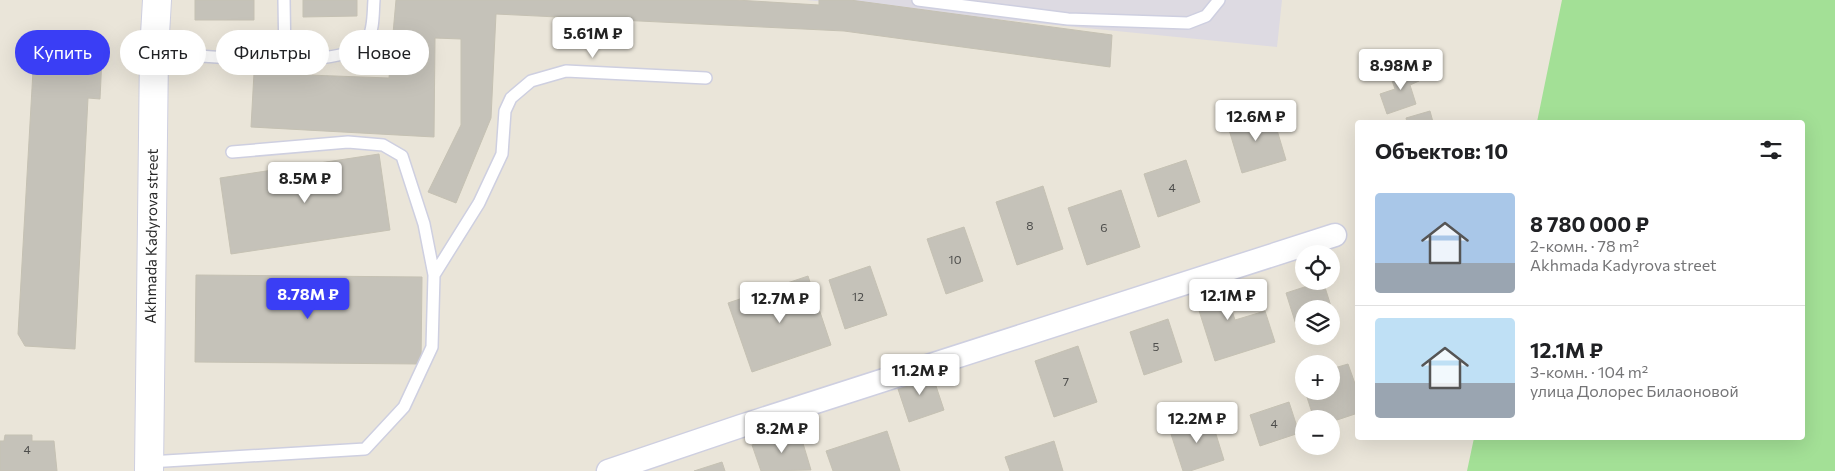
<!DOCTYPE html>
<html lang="ru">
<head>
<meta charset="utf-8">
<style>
  :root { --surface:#fff; --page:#f6f6f6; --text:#202124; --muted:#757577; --line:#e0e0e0; --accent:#3a3ef5 }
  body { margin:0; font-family:Commissioner,sans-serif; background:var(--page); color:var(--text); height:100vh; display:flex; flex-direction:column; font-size:19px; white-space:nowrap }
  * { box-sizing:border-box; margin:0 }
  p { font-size:16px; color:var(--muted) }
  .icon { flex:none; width:28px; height:28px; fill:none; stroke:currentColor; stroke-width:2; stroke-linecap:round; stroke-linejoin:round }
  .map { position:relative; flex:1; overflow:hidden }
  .panel { position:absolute; left:1355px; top:120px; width:450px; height:320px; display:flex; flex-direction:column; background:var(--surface); border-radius:5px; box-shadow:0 5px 20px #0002 }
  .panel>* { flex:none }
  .guide { position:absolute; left:15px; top:30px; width:475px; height:45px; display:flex; gap:10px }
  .controls { position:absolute; left:1295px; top:245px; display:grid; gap:10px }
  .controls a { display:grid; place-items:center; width:45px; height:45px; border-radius:50%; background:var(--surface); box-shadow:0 5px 20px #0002; font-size:25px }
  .price { position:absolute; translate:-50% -42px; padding:0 11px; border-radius:5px; background:#fff; color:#222; font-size:16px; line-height:32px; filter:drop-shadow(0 1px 2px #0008) }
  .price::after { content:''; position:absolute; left:50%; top:30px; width:15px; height:11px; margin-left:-8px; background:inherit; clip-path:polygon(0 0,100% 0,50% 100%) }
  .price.selected { background:var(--accent); color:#fff }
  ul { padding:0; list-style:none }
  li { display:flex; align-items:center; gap:15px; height:125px; padding:0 20px }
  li+li { border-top:1px solid var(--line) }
  li span { display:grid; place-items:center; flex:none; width:140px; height:100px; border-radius:5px; color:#555 }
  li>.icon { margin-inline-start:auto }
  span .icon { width:60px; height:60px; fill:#fffc; stroke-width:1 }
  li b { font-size:21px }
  h2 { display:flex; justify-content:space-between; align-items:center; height:60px; padding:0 20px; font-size:21px }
  .chip { padding:0 18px; border-radius:22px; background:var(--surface); box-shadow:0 5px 20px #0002; font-size:18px; line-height:45px }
  .chip.selected { background:var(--accent); color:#fff }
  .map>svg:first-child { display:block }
  .industrial { fill:#dddae2 }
  .green { fill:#a3e096 }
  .building { fill:#c5c2b9; stroke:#c5c1b3 }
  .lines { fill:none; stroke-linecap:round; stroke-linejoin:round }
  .service-casing { stroke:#cecfe0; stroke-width:14 }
  .minor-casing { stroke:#cecfe0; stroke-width:25 }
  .tertiary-casing { stroke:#cecfe0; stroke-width:30 }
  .service { stroke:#fff; stroke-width:11 }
  .minor { stroke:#fff; stroke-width:22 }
  .tertiary { stroke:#fff; stroke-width:28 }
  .labels { text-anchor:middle; stroke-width:4; stroke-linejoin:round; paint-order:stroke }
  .number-label { font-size:12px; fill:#4e4e4c }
  .street-label { font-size:15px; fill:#272727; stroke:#fff }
</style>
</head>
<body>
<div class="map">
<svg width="1835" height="471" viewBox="0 0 1835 471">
  <rect width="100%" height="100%" fill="#eae5d9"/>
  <!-- industrial -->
  <path class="industrial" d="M806 0H1282L1277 47Z"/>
  <!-- green -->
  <path class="green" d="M1562 0H1835V471H1467L1474 438H1802V122H1537Z"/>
  <!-- building -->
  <path class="building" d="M195 0H254V20H195Z
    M303 0H357V16L303 17Z
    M396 0H736L819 5V0H850L1112 35 1110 67 844 31 496 14 491 118 456 203 428 192 461 125V39L435 38 434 137 251 127 254 73 389 78Z
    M34 53 102 57 100 99 88 98 75 349 25 346 18 334Z
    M1414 67 1419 81 1410 85 1416 104 1387 114 1380 94 1395 89 1390 75Z
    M1271 110 1286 160 1242 173 1227 123Z
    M1430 111 1433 122H1407L1406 118Z
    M379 154 390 230 231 254 220 178Z
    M1186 160 1200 202 1158 217 1144 174Z
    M1043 186 1063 249 1017 265 996 202Z
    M1121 190 1140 247 1087 265 1068 208Z
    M964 227 983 281 946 294 927 239Z
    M870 266 887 315 845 329 829 280Z
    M1220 273 1235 320 1265 311 1275 342 1215 361 1190 282Z
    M196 275 422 277 421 364 195 362Z
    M808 276 831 345 752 372 728 303Z
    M1323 281 1335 319 1331 320V309H1304V329L1298 331 1286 293Z
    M1168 319 1182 362 1144 375 1130 332Z
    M1078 346 1097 402 1054 417 1035 361Z
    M1348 364 1358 392V413L1331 422V419H1314L1305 391H1331V369Z
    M931 371 944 410 909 422 896 383Z
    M1289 402 1299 433 1260 446 1250 415Z
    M1210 415 1224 460 1190 471H1183L1169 428Z
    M799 430 811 470 761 471 752 445Z
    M887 431 900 471H833L826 451Z
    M5 435H32V441H54L57 471H0V441H4Z
    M1054 441 1063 471H1010L1005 457Z
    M722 462 725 471H694Z"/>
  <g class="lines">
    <defs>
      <path id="service" d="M284 0 285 61
        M918 0 1068 19 1188 23 1206 16 1219 0
        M154 52C192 55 346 73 367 41 374 30 373 12 374 0
        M434 275 479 203 502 154 505 111 511 98 531 81 566 71 706 78
        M149 462 365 449 404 407 432 347 434 275 424 224 402 156 383 145 348 142 232 152"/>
      <path id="minor" d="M608 471 741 426 1335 235"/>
      <g id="tertiary">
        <path id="s1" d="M149 471 154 52 157 0"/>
      </g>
    </defs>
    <!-- service casing -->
    <use href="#service" class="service-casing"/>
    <!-- minor casing -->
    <use href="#minor" class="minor-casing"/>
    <!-- tertiary casing -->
    <use href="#tertiary" class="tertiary-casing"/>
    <!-- service -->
    <use href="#service" class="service"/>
    <!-- minor -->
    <use href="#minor" class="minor"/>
    <!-- tertiary -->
    <use href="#tertiary" class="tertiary"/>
  </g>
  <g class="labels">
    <!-- number labels -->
    <g class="number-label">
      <text x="1172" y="192">4</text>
      <text x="1030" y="230">8</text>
      <text x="1104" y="232">6</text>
      <text x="955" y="264">10</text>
      <text x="858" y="301">12</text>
      <text x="1156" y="351">5</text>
      <text x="1066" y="386">7</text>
      <text x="1274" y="428">4</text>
      <text x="27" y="454">4</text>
    </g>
    <!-- street labels -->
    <g class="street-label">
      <text dy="5" stroke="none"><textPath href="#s1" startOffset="235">Akhmada Kadyrova street</textPath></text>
    </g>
  </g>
</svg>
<div class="controls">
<a><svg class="icon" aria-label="locate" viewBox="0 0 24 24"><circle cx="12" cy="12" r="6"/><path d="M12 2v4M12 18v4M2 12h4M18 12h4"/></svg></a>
<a><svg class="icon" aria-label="layers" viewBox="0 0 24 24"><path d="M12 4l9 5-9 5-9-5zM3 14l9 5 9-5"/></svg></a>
<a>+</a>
<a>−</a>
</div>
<b class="price" style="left:593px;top:59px">5.61M ₽</b>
<b class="price" style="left:1401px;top:91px">8.98M ₽</b>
<b class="price" style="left:1256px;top:142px">12.6M ₽</b>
<b class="price" style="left:305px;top:204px">8.5M ₽</b>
<b class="price selected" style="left:308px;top:320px">8.78M ₽</b>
<b class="price" style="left:1228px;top:321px">12.1M ₽</b>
<b class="price" style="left:780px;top:324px">12.7M ₽</b>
<b class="price" style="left:920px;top:396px">11.2M ₽</b>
<b class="price" style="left:1197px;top:444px">12.2M ₽</b>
<b class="price" style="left:782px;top:454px">8.2M ₽</b>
<div class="guide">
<a class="chip selected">Купить</a>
<a class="chip">Снять</a>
<a class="chip">Фильтры</a>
<a class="chip">Новое</a>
</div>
<section class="panel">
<h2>Объектов: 10<svg class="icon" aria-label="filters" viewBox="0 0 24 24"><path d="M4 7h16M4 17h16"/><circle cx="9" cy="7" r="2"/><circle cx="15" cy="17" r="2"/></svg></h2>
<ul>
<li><span style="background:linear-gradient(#a9c7e8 70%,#9aa5b1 0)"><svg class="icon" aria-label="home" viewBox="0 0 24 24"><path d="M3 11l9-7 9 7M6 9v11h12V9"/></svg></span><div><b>8 780 000 ₽</b><p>2-комн. · 78 m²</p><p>Akhmada Kadyrova street</p></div></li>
<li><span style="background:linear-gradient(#bfe0f5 65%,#9aa5b1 0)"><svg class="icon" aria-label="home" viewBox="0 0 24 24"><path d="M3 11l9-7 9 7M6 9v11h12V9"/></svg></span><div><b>12.1M ₽</b><p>3-комн. · 104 m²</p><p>улица Долорес Билаоновой</p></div></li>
</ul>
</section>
</div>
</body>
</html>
